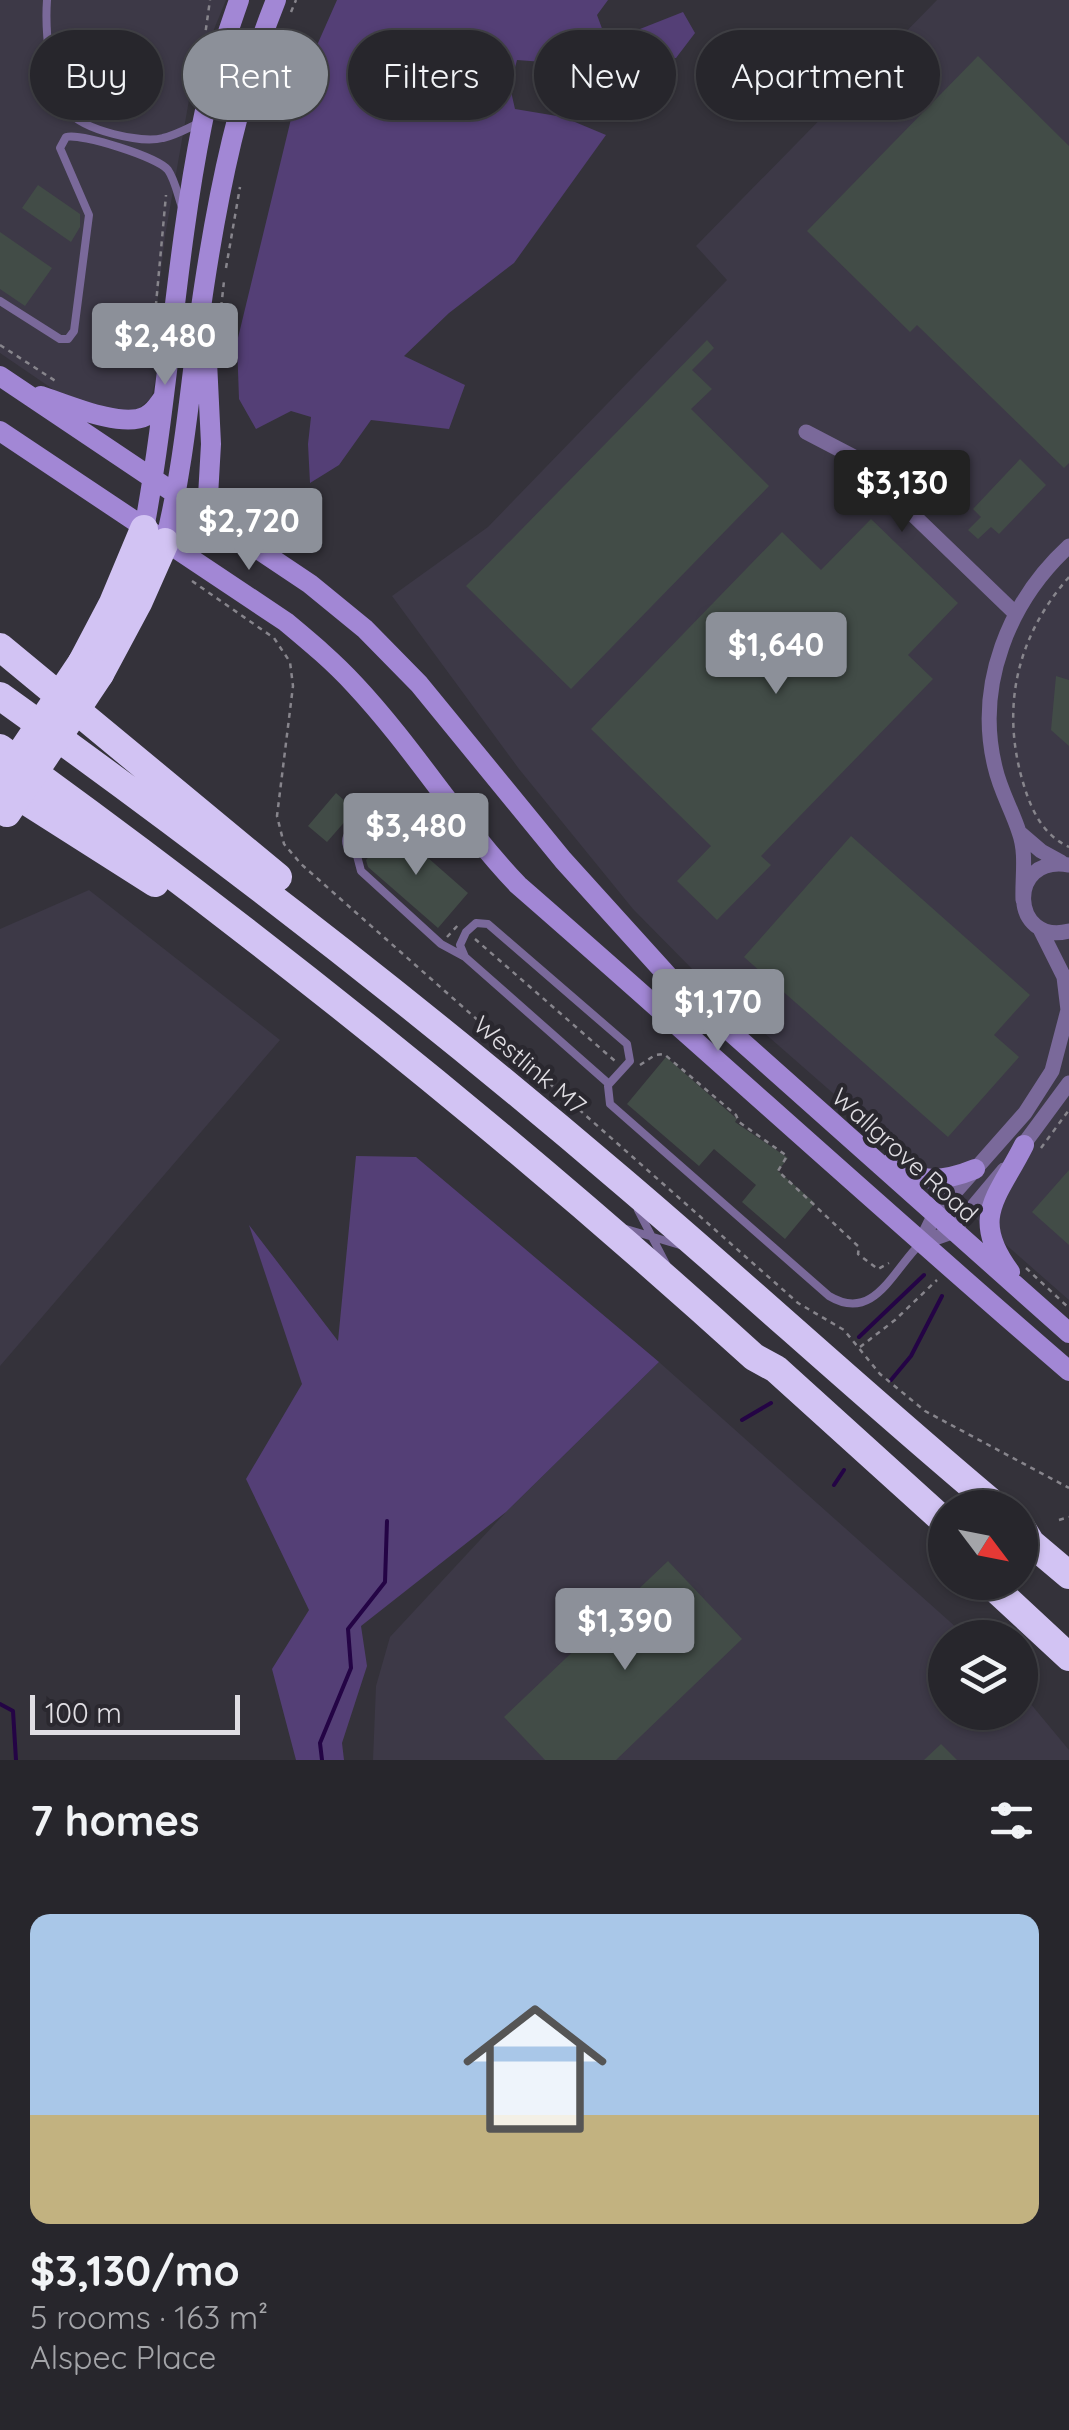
<!DOCTYPE html>
<html lang="en">
<head>
<meta charset="utf-8">
<style>
  :root { --surface:#27262c; --page:#2f2e34; --text:#f1f3f6; --muted:#a4a5a9; --line:#434348; --accent:#8c9099 }
  body { margin:0; font-family:Quicksand,sans-serif; background:var(--page); color:var(--text); height:100vh; display:flex; flex-direction:column; font-size:38px; white-space:nowrap }
  * { box-sizing:border-box; margin:0 }
  p { font-size:32px; color:var(--muted) }
  .icon { flex:none; width:55px; height:55px; fill:none; stroke:currentColor; stroke-width:2; stroke-linecap:round; stroke-linejoin:round }
  .map { position:relative; height:1760px; overflow:hidden }
  .side { display:flex; flex-direction:column; background:var(--surface); flex:1 }
  .side>* { flex:none }
  .guide { position:absolute; left:30px; top:30px; width:1010px; height:90px; display:flex; gap:20px }
  .needle { width:65px; rotate:122deg }
  .buttons { position:absolute; left:928px; top:1490px; display:grid; gap:20px }
  .buttons a { display:grid; place-items:center; width:110px; height:110px; border-radius:50%; background:var(--surface); box-shadow:0 2px 8px #0004,0 0 0 2px var(--line); font-size:50px }
  .scale { position:absolute; left:30px; bottom:25px; width:210px; box-sizing:border-box; padding-left:10px; border:5px solid #e0dee3; border-top:0; font-size:28px; line-height:35px; white-space:nowrap; color:#e0dee3; -webkit-text-stroke:8px #2a282f; paint-order:stroke }
  .price { position:absolute; translate:-50% -85px; padding:0 22px; border-radius:10px; background:var(--accent); color:#fff; font-size:32px; line-height:65px; filter:drop-shadow(0 2px 5px #0008) }
  .price::after { content:''; position:absolute; left:50%; top:60px; width:30px; height:22px; margin-left:-15px; background:inherit; clip-path:polygon(0 0,100% 0,50% 100%) }
  .price.selected { background:#222; color:#fff }
  ul { padding:0; list-style:none }
  li { display:grid; align-content:center; gap:20px; height:530px; padding:0 30px }
  li span { display:grid; place-items:center; height:310px; border-radius:20px; color:#555 }
  li>.icon { margin-inline-start:auto }
  span .icon { width:180px; height:180px; fill:#fffc; stroke-width:1 }
  li b { font-size:42px }
  h2 { display:flex; justify-content:space-between; align-items:center; height:120px; padding:0 30px; font-size:42px }
  .pill { padding:0 35px; border-radius:45px; background:var(--surface); box-shadow:0 2px 8px #0004,0 0 0 2px var(--line); font-size:35px; line-height:90px }
  .pill.selected { background:var(--accent); color:#fff }
  .map>svg:first-child { display:block }
  .built { fill:#3d3947 }
  .green { fill:#543f76 }
  .lines { fill:none; stroke-linecap:round; stroke-linejoin:round }
  .stream { stroke:#240445; stroke-width:4 }
  .building { fill:#424c47 }
  .path { stroke:#87858c; stroke-width:2.5; stroke-dasharray:5 5; stroke-linecap:butt }
  .lane { stroke:#7a699a; stroke-width:8 }
  .street { stroke:#7a699a; stroke-width:15 }
  .secondary { stroke:#a287d5; stroke-width:20 }
  .highway { stroke:#d2c3f3; stroke-width:28 }
  .highway-bridge { stroke:#d2c3f3; stroke-width:28 }
  .labels { text-anchor:middle; stroke-width:9; stroke-linejoin:round; paint-order:stroke }
  .street-label { font-size:25px; fill:#e0dee3; stroke:#2a282f }
</style>
</head>
<body>
<div class="map">
<svg width="1069" height="1760" viewBox="0 0 1069 1760">
  <rect width="100%" height="100%" fill="#34323a"/>
  <!-- built -->
  <path class="built" d="M0 0H226L192 83 165 236 155 323 158 349 156 378 151 398 132 414 117 415 57 392 0 353Z
    M937 0H1069V1300L698 975 633 909 519 769 392 596 488 527 727 280 696 246Z
    M89 890 280 1040 0 1366V929Z
    M659 1362 967 1637 945 1638V1712H1020V1691L1069 1750V1760H373L376 1686 390 1637 506 1512Z"/>
  <!-- green -->
  <path class="green" d="M337 0H608L597 15 607 42 683 12 695 33 676 58 609 67 517 60 510 87 515 109 563 117 606 135 514 263 449 313 404 356 465 385 449 429 371 420 339 465 310 483 308 444 311 417 291 411 256 429 239 399 237 342 299 86Z
    M356 1156 416 1157 659 1362 506 1512 361 1626 367 1666 342 1743 344 1760H296L272 1669 309 1610 246 1479 302 1384 249 1225 338 1341Z"/>
  <g class="lines">
    <!-- stream -->
    <path class="stream" d="M859 1337 924 1275
      M891 1380 911 1356 942 1296
      M742 1420 771 1403
      M834 1485 844 1470
      M0 1704 13 1711 16 1760
      M322 1760 320 1743 351 1668 348 1629 385 1582 387 1521"/>
  </g>
  <!-- building -->
  <path class="building" d="M978 56 1069 146V463L1064 468 917 325 910 332 807 231Z
    M38 185 80 214V227L71 242 22 208Z
    M0 232 52 268 25 306 0 289Z
    M707 340 714 348 692 370 712 389 691 409 769 486 571 689 466 586Z
    M1020 459 1046 485 999 534 991 527 978 539 968 530 981 517 973 509Z
    M871 519 958 603 908 655 933 679 761 856 771 865 717 920 677 881 711 846 591 729 782 532 821 570Z
    M1056 676 1069 680V746L1051 730Z
    M336 793 355 810 327 842 308 826Z
    M394 828 468 893 438 928 368 867 366 860Z
    M851 836 1030 995 994 1035 1019 1057 948 1137 744 957Z
    M666 1057 737 1119 735 1122 788 1158 778 1171 815 1203 785 1239 742 1202 756 1185 714 1149 699 1166 627 1104Z
    M1069 1170V1245L1032 1212Z
    M668 1561 742 1639 616 1760H545L504 1717Z
    M941 1744 957 1760H924Z"/>
  <g class="lines">
    <!-- path -->
    <path class="path" d="M291 12 296 0
      M203 50 210 0
      M226 268 240 187
      M154 326 166 195
      M219 327 224 281
      M0 345 57 382
      M1069 577C1018 635 1001 704 1022 779 1030 807 1041 834 1069 847
      M192 581 274 638 290 662 293 686 277 816 284 844 301 864 798 1303 844 1330 880 1374 925 1411 1069 1488
      M447 937 460 923
      M475 939 615 1061
      M640 1065 655 1055 664 1054 736 1115 739 1122 787 1156 778 1171 859 1247 858 1254 878 1269 889 1263
      M1041 1148 1069 1110
      M1026 1268 1069 1308
      M860 1347 895 1320 937 1280
      M1059 1520 1069 1517"/>
    <!-- lane -->
    <path class="lane" d="M47 0C45 28 49 90 69 112 84 130 141 144 163 138 176 135 188 128 199 123
      M0 301 60 339H68L74 331 89 215 60 148 66 137C81 133 158 157 168 170 175 180 178 196 182 207
      M346 841a11 11 0 1 1 22 0a11 11 0 1 1-22 0Z
      M356 852 361 871 441 944 465 957
      M609 1084 465 957 460 945 466 932 476 923 488 924 627 1044 630 1061 609 1084 608 1086 610 1104 829 1296C874 1323 892 1271 921 1243
      M638 1210 666 1264
      M626 1229 680 1245"/>
    <!-- street -->
    <path class="street" d="M806 432 852 456 1015 613
      M1020 833 1041 851 1061 862
      M1069 865C1006 854 1011 946 1069 931
      M1023 900C1022 877 1027 854 1019 832 1012 810 1000 790 995 767 975 685 1009 601 1069 546
      M1018 1152 1069 1083
      M921 1243 934 1216 1025 1113 1052 1071 1068 1010 1064 977 1040 929
      M921 1243 952 1232 1004 1170"/>
    <!-- secondary -->
    <path class="secondary" d="M206 341 211 444 207 514
      M0 376 310 584 365 629 419 684 563 860 668 976 1069 1333
      M41 396C66 404 122 429 146 416 154 412 158 405 163 398
      M0 431 286 622C310 642 334 662 355 685 414 748 459 823 518 885 703 1046 883 1211 1069 1371
      M144 529C169 395 175 259 202 125 210 83 225 41 239 0
      M165 542C186 458 191 372 204 287 219 188 239 92 276 0
      M891 1163C916 1185 946 1181 975 1169
      M1010 1272C969 1217 998 1197 1024 1145"/>
    <!-- highway -->
    <path class="highway" d="M0 647 278 877
      M82 662 113 603 144 529
      M100 674 138 603 165 542
      M0 696C214 849 421 1009 621 1180 748 1288 870 1401 998 1508
      M0 748C262 937 515 1140 754 1357L776 1369 945 1522
      M1 785 155 883
      M1020 1525 1031 1543 1069 1575
      M988 1582 1069 1657"/>
    <!-- highway-bridge -->
    <path class="highway-bridge" d="M0 784 82 662
      M7 813 100 674"/>
  </g>
  <g class="labels">
    <!-- street labels -->
    <g class="street-label">
      <text transform="translate(530 1065) rotate(40)" y="9">Westlink M7</text>
      <text transform="translate(905 1155) rotate(42)" y="9">Wallgrove Road</text>
    </g>
  </g>
</svg>
<div class="buttons">
<a><svg class="needle" viewBox="-14 -14 28 28"><path d="M0-13l5 13h-10z" fill="#e53935"/><path d="M0 13l5-13h-10z" fill="#a4a5a9"/></svg></a>
<a><svg class="icon" aria-label="layers" viewBox="0 0 24 24"><path d="M12 4l9 5-9 5-9-5zM3 14l9 5 9-5"/></svg></a>
</div>
<div class="scale">100 m</div>
<b class="price" style="left:165px;top:388px">$2,480</b>
<b class="price selected" style="left:902px;top:535px">$3,130</b>
<b class="price" style="left:249px;top:573px">$2,720</b>
<b class="price" style="left:776px;top:697px">$1,640</b>
<b class="price" style="left:416px;top:878px">$3,480</b>
<b class="price" style="left:718px;top:1054px">$1,170</b>
<b class="price" style="left:625px;top:1673px">$1,390</b>
<div class="guide">
<a class="pill">Buy</a>
<a class="pill selected">Rent</a>
<a class="pill">Filters</a>
<a class="pill">New</a>
<a class="pill">Apartment</a>
</div>
</div>
<section class="side">
<h2>7 homes<svg class="icon" aria-label="filters" viewBox="0 0 24 24"><path d="M4 7h16M4 17h16"/><circle cx="9" cy="7" r="2"/><circle cx="15" cy="17" r="2"/></svg></h2>
<ul>
<li><span style="background:linear-gradient(#a9c7e8 65%,#c2b280 0)"><svg class="icon" aria-label="home" viewBox="0 0 24 24"><path d="M3 11l9-7 9 7M6 9v11h12V9"/></svg></span><div><b>$3,130/mo</b><p>5 rooms · 163 m²</p><p>Alspec Place</p></div></li>
</ul>
</section>
</body>
</html>
